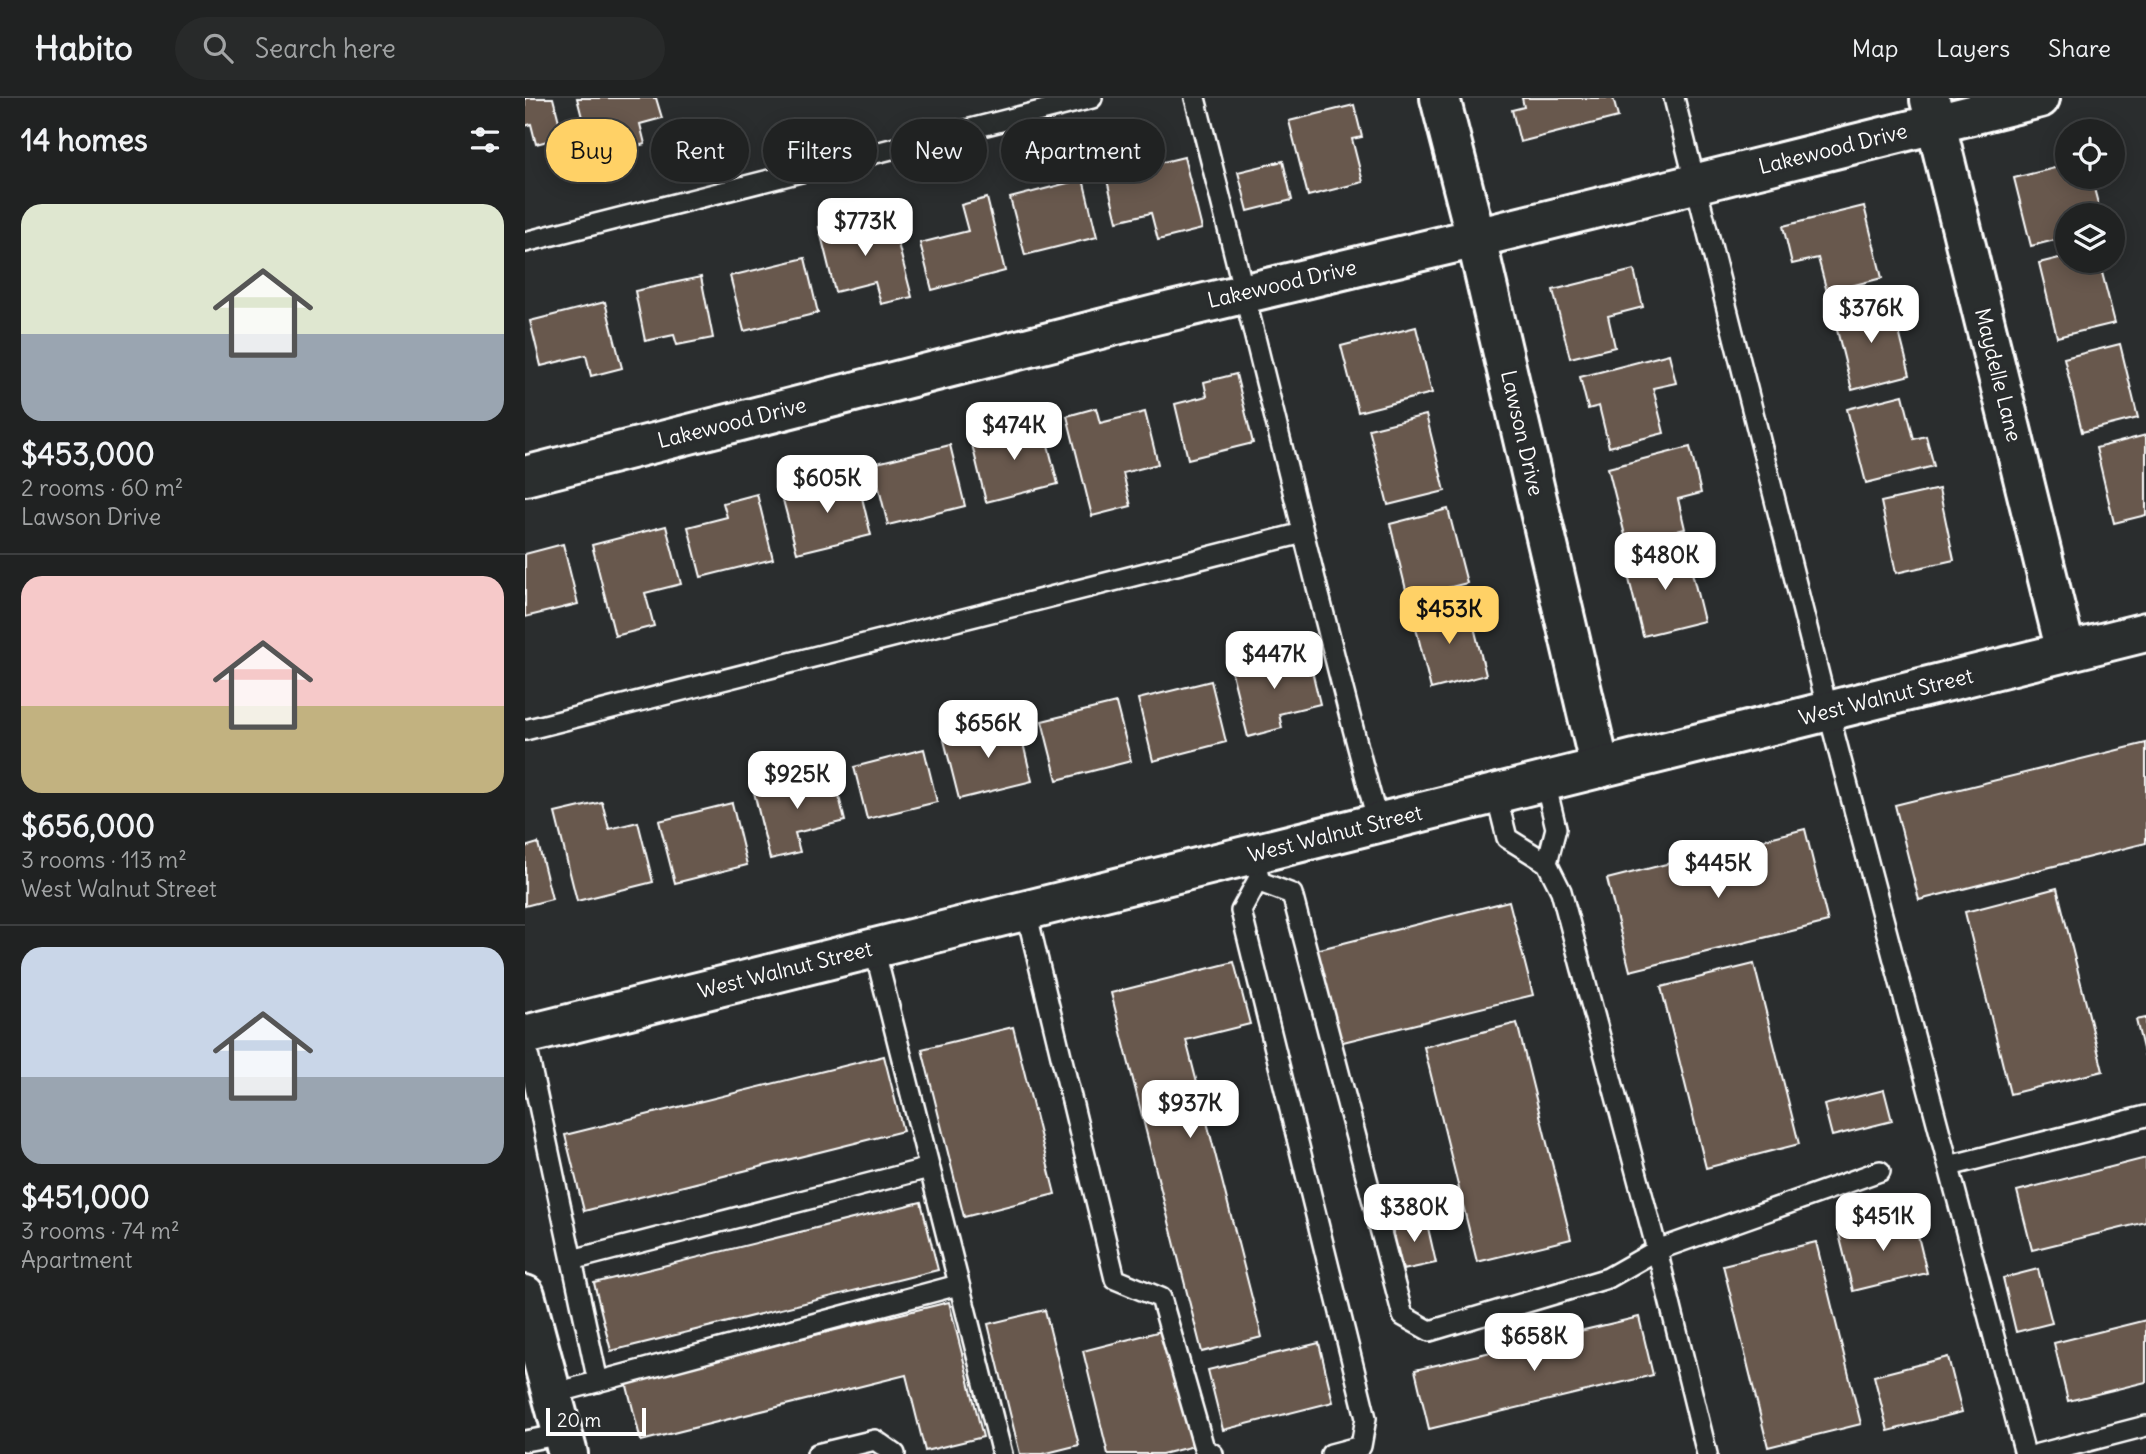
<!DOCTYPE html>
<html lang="en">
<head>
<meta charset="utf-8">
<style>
  :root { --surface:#202222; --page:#282a2a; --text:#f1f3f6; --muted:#a2a4a5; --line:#3d3f40; --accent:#ffd166 }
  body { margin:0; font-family:Delius,sans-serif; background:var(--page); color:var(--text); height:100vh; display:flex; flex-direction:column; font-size:26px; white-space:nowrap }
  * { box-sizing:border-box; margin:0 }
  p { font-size:23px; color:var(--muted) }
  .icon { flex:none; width:38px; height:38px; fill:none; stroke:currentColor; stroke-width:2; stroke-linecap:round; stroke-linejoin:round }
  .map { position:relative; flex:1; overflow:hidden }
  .side { display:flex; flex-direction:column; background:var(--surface); width:525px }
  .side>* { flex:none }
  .top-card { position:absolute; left:21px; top:21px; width:665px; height:63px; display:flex; gap:14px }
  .fabs { position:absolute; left:1530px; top:21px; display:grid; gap:14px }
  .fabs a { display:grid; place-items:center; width:70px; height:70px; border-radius:50%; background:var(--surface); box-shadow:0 4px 18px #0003,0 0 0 2px var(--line); font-size:35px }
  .scale { position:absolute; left:21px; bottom:18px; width:100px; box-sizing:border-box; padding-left:7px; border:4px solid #fff; border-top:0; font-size:19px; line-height:24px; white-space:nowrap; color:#fff; -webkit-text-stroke:5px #2a2d2e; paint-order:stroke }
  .price { position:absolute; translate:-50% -60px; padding:0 16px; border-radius:14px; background:#fff; color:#222; font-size:23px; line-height:46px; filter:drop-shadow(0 2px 4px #0008) }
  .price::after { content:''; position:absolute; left:50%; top:42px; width:21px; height:16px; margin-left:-10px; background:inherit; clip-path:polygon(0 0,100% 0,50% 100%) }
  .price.on { background:var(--accent); color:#111 }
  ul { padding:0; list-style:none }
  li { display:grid; align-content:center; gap:14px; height:371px; padding:0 21px }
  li+li { border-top:2px solid var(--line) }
  li span { display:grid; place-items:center; height:217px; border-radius:21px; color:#555 }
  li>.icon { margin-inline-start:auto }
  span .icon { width:126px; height:126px; fill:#fffc; stroke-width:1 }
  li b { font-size:30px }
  h2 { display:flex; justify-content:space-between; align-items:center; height:84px; padding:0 21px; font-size:30px }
  .tag { padding:0 24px; border-radius:32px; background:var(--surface); box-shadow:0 4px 18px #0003,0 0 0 2px var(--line); font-size:24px; line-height:63px }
  .tag.on { background:var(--accent); color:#111 }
  header { display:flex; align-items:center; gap:42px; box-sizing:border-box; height:98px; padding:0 35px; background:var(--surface); border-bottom:2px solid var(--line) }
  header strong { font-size:33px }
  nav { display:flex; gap:38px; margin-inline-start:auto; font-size:24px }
  .search { width:490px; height:63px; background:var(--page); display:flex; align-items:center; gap:18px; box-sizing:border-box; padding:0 24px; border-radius:38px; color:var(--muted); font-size:26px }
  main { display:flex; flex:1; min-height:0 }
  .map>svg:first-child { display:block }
  .building { fill:#67594e; stroke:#fff; stroke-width:2 }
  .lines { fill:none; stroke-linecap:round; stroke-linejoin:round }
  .service-casing { stroke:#fff; stroke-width:24 }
  .minor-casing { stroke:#fff; stroke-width:44 }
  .tertiary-casing { stroke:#fff; stroke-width:44 }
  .secondary-casing { stroke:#fff; stroke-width:44 }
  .service { stroke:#2a2d2e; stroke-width:19 }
  .minor { stroke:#2a2d2e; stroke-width:38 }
  .tertiary { stroke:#2a2d2e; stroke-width:38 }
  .secondary { stroke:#2a2d2e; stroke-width:38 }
  .labels { text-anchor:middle; stroke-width:7; stroke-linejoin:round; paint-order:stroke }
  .street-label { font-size:21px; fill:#fff; stroke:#2a2d2e }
</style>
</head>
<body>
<header>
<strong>Habito</strong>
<div class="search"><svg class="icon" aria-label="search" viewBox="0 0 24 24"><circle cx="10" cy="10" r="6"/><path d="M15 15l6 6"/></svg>Search here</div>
<nav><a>Map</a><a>Layers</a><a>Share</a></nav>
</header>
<main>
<section class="side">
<h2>14 homes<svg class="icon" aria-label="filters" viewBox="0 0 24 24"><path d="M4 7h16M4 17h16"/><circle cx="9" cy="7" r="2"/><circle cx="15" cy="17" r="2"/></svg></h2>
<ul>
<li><span style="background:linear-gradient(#dfe7d0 60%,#9aa5b1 0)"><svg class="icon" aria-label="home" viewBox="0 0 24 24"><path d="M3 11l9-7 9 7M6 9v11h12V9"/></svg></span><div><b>$453,000</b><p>2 rooms · 60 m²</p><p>Lawson Drive</p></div></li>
<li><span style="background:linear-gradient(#f6c9c9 60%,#c2b280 0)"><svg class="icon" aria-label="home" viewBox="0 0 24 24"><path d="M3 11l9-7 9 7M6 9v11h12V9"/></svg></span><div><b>$656,000</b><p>3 rooms · 113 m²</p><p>West Walnut Street</p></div></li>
<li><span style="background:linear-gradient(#c9d6e8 60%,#9aa5b1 0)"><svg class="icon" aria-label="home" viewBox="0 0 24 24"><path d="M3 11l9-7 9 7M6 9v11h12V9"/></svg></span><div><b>$451,000</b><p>3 rooms · 74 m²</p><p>Apartment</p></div></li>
</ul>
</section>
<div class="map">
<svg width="1621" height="1356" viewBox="0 0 1621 1356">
  <rect width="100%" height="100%" fill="#2a2d2e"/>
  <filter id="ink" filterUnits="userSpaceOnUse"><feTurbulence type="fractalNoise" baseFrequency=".0143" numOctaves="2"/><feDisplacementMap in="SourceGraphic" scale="14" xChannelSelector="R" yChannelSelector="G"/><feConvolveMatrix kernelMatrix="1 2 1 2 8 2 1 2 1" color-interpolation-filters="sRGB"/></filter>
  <g filter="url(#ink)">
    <!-- building -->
    <path class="building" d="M0 0H28L38 39 11 46 6 26 0 28Z
      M52 0H131L137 20 115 26 120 46 88 54 83 34 62 39Z
      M997 0H1088L1093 19 995 44 987 12 999 9Z
      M829 7 837 39 827 41 838 84 783 98 764 23Z
      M659 59 677 131 633 142 626 115 592 123 581 78Z
      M758 63 767 102 723 113 713 74Z
      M1542 67V79H1566L1576 117H1542V139L1506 148 1489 80Z
      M558 81 572 139 500 157 485 100Z
      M462 100 480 173 407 192 395 145 443 133 436 107Z
      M1339 108 1357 180 1302 194 1293 160 1267 166 1258 128Z
      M345 116 350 135 369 130 387 199 356 206 350 184 310 194 294 129Z
      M1542 158V163H1574L1590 225 1532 239 1514 165Z
      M280 160 293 215 219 233 205 178Z
      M1109 172 1118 209 1083 218 1090 249 1045 260 1028 192Z
      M176 179 188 240 152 247 149 237 120 243 110 193Z
      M1366 202 1385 277 1327 292 1308 216Z
      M80 204 97 270 66 278 61 257 16 268 5 223Z
      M891 229 907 295 833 314 816 248Z
      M1595 246 1613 320 1557 334 1539 260Z
      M1144 256 1151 285 1128 290 1139 335 1084 349 1074 308 1063 311 1055 279Z
      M711 276 728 345 663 361 650 306 682 298 679 284Z
      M1378 297 1389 341 1401 338 1409 368 1341 385 1322 311Z
      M571 310 575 325 620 314 633 366 598 375 606 408 567 418 542 318Z
      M901 317 920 393 863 407 844 331Z
      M517 324 533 386 461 404 446 342Z
      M1621 337V417L1589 425 1571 350Z
      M425 347 440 408 363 427 348 366Z
      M1165 349 1176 395 1153 401 1160 431 1102 445 1083 370Z
      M332 379 346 437 272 455 257 398Z
      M1414 391 1429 462 1371 475 1356 404Z
      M232 396 248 461 176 479 163 429 202 419 198 405Z
      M923 411 942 485 883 500 865 426Z
      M141 428 156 486 120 495 129 528 90 538 67 447Z
      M38 446 53 506 0 519V456Z
      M1161 450 1179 523 1118 538 1100 465Z
      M943 505 961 577 906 591 888 518Z
      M782 552 795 606 754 616 757 630 723 639 706 571Z
      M686 583 701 644 628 663 613 601Z
      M591 605 606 663 532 682 517 623Z
      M493 624 507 683 434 701 419 642Z
      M1621 645V745L1394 802 1370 707Z
      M399 651 412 704 342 721 329 669Z
      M308 674 320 723 270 735 275 754 245 761 229 694Z
      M77 704 84 731 113 724 128 784 52 803 30 715Z
      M207 705 222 767 150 785 134 723Z
      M1280 731 1303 824 1105 873 1082 781Z
      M13 745 27 801 0 808V749Z
      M1532 790 1578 973 1485 996 1440 814Z
      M984 803 1008 897 810 946 787 853Z
      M709 864 725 926 661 942 737 1239 677 1254 586 895Z
      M1229 866 1274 1046 1181 1070 1136 889Z
      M1621 920V963L1611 922Z
      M992 925 1046 1141 952 1164 899 949Z
      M488 929 530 1096 439 1119 397 951Z
      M359 958 378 1033 59 1113 40 1037Z
      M1359 992 1367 1023 1307 1038 1299 1007Z
      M1621 1060V1124L1507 1152 1492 1093Z
      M396 1104 413 1172 86 1253 69 1185Z
      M1388 1117 1402 1175 1328 1193 1314 1136Z
      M901 1121 911 1165 878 1172 867 1128Z
      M1291 1144 1336 1326 1243 1349 1198 1167Z
      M1513 1171 1527 1225 1491 1234 1478 1180Z
      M424 1204 458 1339 400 1353 381 1277 116 1343 101 1284Z
      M520 1212 554 1347 518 1356H495L463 1226Z
      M1114 1219 1128 1277 904 1331 890 1272Z
      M1621 1222V1284L1543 1303 1529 1245Z
      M640 1232 669 1348 637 1356H583L558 1253Z
      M794 1245 808 1304 698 1332 683 1272Z
      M1423 1259 1437 1314 1363 1333 1349 1278Z"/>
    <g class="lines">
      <defs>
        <path id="service" d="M670 0C732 241 788 484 853 725
          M1149 0 1303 613 1500 1356
          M0 144 567 0
          M0 632 778 435
          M1020 684 1031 730 1022 765
          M971 696 982 740 1022 765 1036 793 1132 1152 1182 1356
          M729 756 735 784 767 796 878 1218 905 1233 1083 1180 1132 1152 1355 1073
          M734 780 716 813 841 1320 836 1348 806 1356
          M501 813 590 1181 636 1200 679 1350 688 1356
          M349 850 477 1356
          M0 942 73 1284
          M1424 1068 1621 1018
          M47 1162 404 1070
          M27 1296 433 1187
          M0 1343 38 1336
          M292 1356 350 1342 370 1356
          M1513 1356 1621 1328"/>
        <path id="minor" d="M915 0 951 140 1075 670
          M1405 2 1541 554
          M0 378 630 217 951 140 1515 0"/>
        <path id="tertiary" d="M0 1197 43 1356"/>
        <path id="secondary" d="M0 937 1621 534"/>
      </defs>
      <!-- service casing -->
      <use href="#service" class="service-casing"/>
      <!-- minor casing -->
      <use href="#minor" class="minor-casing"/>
      <!-- tertiary casing -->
      <use href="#tertiary" class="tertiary-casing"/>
      <!-- secondary casing -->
      <use href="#secondary" class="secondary-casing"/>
      <!-- service -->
      <use href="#service" class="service"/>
      <!-- minor -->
      <use href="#minor" class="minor"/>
      <!-- tertiary -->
      <use href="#tertiary" class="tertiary"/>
      <!-- secondary -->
      <use href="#secondary" class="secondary"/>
    </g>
  </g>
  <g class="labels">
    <!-- street labels -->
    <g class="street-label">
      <text transform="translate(1308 51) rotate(-14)" y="7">Lakewood Drive</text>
      <text transform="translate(757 186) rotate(-13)" y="7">Lakewood Drive</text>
      <text transform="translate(1473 277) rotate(76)" y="7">Maydelle Lane</text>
      <text transform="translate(207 325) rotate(-14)" y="7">Lakewood Drive</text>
      <text transform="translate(997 335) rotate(77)" y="7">Lawson Drive</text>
      <text transform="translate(1361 599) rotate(-14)" y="7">West Walnut Street</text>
      <text transform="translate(810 736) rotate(-14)" y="7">West Walnut Street</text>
      <text transform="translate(260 872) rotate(-14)" y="7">West Walnut Street</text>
    </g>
  </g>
</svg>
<div class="fabs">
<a><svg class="icon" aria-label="locate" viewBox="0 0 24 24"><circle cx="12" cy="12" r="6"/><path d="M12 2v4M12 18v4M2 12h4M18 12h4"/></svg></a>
<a><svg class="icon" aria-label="layers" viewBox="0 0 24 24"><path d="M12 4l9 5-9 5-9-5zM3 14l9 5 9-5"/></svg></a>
</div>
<div class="scale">20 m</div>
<b class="price" style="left:340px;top:160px">$773K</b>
<b class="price" style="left:1346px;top:247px">$376K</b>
<b class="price" style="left:489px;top:364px">$474K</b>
<b class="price" style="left:302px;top:417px">$605K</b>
<b class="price" style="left:1140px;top:494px">$480K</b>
<b class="price on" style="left:924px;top:548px">$453K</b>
<b class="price" style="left:749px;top:593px">$447K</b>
<b class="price" style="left:463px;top:662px">$656K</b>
<b class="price" style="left:272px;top:713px">$925K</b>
<b class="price" style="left:1193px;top:802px">$445K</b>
<b class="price" style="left:665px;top:1042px">$937K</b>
<b class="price" style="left:889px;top:1146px">$380K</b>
<b class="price" style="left:1358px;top:1155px">$451K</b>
<b class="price" style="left:1009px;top:1275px">$658K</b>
<div class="top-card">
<a class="tag on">Buy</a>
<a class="tag">Rent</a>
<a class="tag">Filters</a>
<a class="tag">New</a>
<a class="tag">Apartment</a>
</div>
</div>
</main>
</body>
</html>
